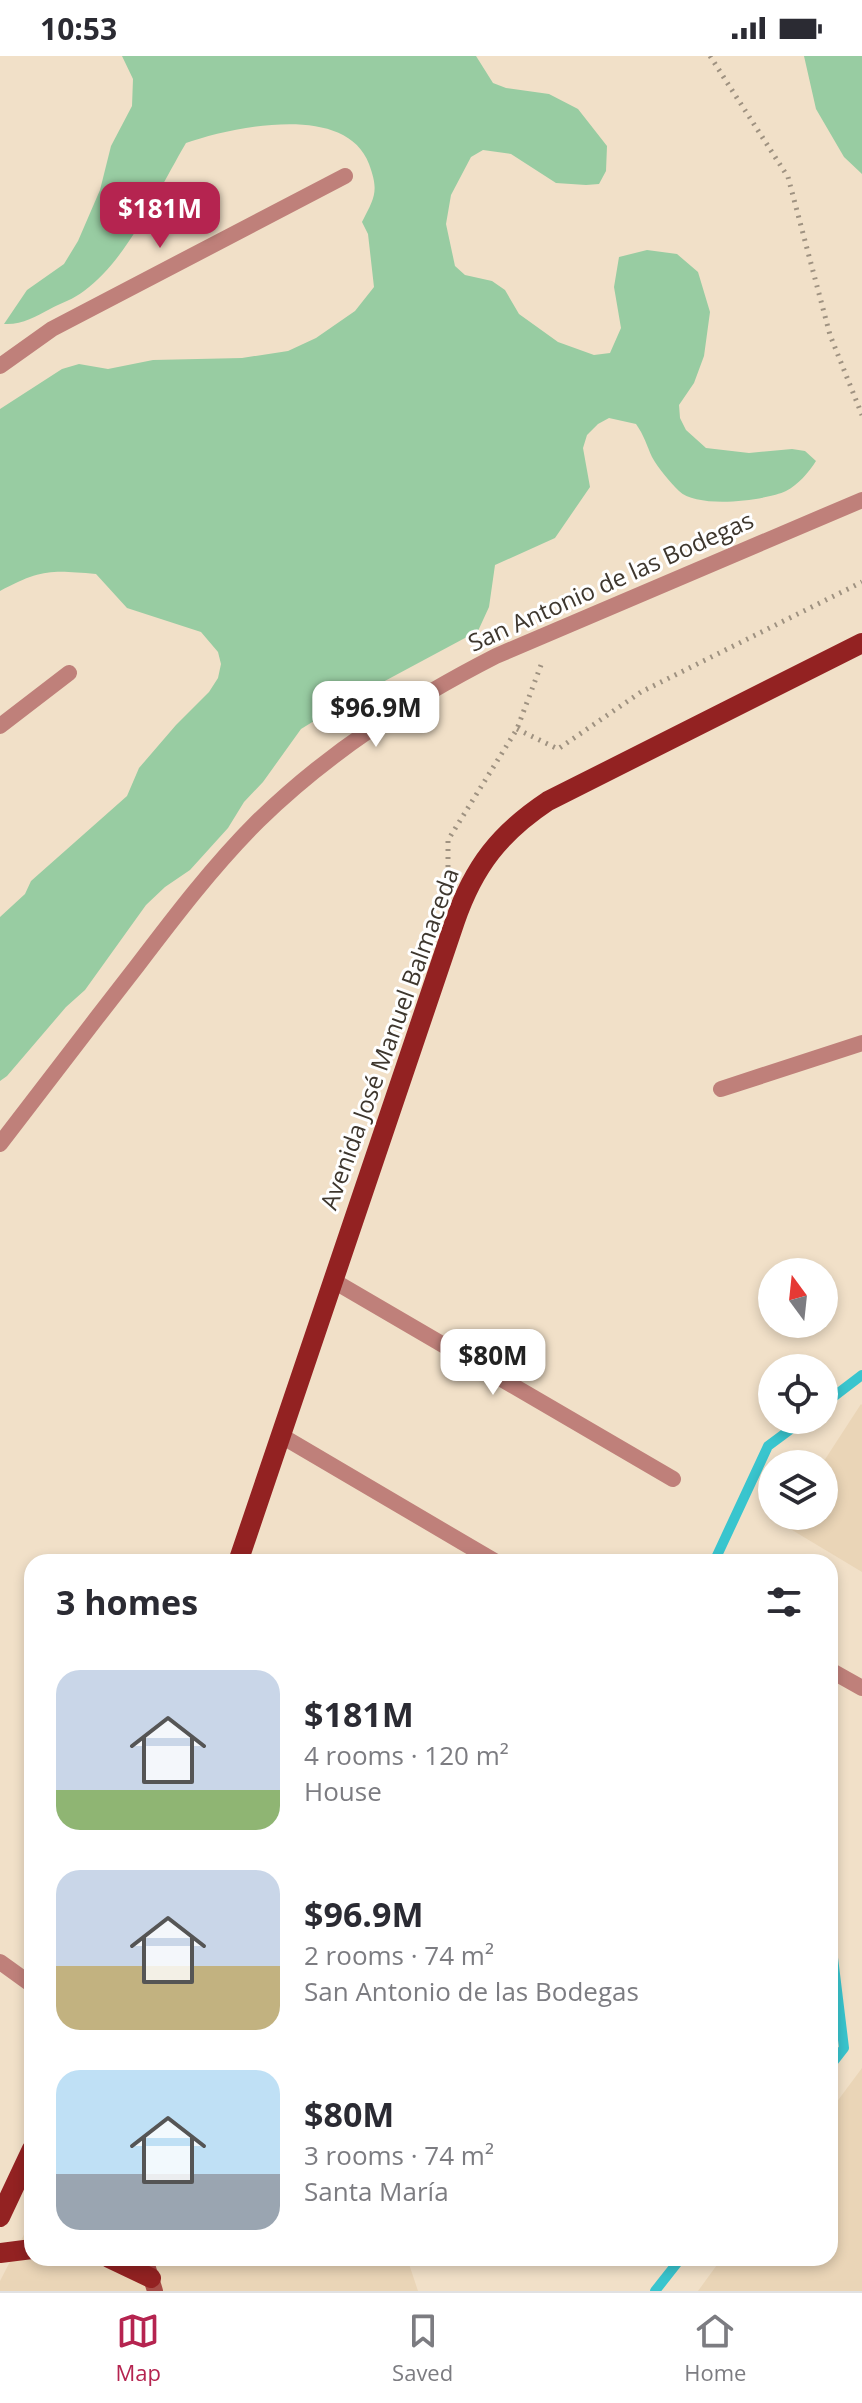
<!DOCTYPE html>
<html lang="en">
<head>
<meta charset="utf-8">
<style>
  :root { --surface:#fff; --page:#f7f7f7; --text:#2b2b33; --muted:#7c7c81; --line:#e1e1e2; --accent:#b52450 }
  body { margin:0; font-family:"Open Sans",sans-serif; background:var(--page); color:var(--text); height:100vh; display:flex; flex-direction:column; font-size:30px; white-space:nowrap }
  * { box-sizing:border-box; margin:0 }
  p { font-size:26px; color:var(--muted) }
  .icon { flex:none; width:44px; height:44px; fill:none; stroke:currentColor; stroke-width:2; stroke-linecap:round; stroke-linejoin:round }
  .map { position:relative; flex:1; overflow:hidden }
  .panel { position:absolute; left:24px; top:1498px; width:814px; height:712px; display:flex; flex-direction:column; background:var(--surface); border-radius:24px; box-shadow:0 4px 12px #0003 }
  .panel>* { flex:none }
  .needle { width:52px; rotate:345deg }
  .buttons { position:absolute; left:758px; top:1202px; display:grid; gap:16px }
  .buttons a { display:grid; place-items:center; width:80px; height:80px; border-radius:50%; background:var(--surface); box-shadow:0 4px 12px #0003; font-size:40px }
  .price { position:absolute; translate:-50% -68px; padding:0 18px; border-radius:16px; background:#fff; color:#222; font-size:26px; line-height:52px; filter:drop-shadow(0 2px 4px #0008) }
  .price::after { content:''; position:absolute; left:50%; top:48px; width:24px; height:18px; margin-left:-12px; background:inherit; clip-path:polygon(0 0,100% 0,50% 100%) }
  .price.on { background:var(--accent); color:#fff }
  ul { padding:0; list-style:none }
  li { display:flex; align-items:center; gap:24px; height:200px; padding:0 32px }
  li span { display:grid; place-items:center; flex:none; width:224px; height:160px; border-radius:24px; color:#555 }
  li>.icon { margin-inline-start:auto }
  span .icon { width:96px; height:96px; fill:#fffc; stroke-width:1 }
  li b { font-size:34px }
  h2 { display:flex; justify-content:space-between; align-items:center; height:96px; padding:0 32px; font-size:34px }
  .status { display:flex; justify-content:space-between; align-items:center; height:56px; padding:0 40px; background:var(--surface); direction:ltr }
  .status svg { height:22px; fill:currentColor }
  .dock { display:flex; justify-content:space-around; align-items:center; height:112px; border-top:2px solid var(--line); background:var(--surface); font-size:22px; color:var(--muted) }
  .dock a { display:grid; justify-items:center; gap:4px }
  .dock .on { color:var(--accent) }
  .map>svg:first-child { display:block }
  .built { fill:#ead5b7 }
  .green { fill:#98cca2 }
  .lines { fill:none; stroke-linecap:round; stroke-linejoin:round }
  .stream { stroke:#39c5ce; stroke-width:10 }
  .path { stroke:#9f9281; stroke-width:5; stroke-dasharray:2 6; stroke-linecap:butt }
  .service { stroke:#bf807a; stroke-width:16 }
  .minor { stroke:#bf807a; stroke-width:16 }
  .tertiary { stroke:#bf807a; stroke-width:16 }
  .secondary { stroke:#a74d47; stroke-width:16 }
  .primary { stroke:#932222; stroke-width:20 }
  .labels { text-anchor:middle; stroke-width:6; stroke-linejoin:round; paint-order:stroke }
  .street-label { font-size:24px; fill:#3e372e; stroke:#fff }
</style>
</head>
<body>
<div class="status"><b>10:53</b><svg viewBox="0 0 49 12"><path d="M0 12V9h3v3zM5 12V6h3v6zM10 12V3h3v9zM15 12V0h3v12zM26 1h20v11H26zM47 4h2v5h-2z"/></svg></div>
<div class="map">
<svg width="862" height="2235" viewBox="0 0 862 2235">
  <rect width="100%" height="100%" fill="#f1e0c8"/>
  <!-- built -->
  <path class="built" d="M861 1348 862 1349V1516L782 1468 788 1460H824V1408H822Z
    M862 2012V2235H698L722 2202H830V2055Z
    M32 2163V2202H407L418 2235H0V2225Z"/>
  <!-- green -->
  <path class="green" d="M122 0H476L493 27 506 32 549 38 578 53 607 90 606 115 599 128 586 129 556 127 511 98 483 94 471 101 451 139 446 168 455 210 465 219 492 225 505 234 519 258 558 286 594 299 610 297 621 272 614 231 619 201 647 194 677 198 698 216 710 256 704 300 694 327 679 349 680 362 686 374 706 392 749 397 792 393 805 395 816 405C809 416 798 429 786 435 764 445 697 453 679 435 670 426 658 412 652 401 647 390 644 379 636 368L609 362 598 368 587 379 583 392 590 431 555 482 495 509 489 551 478 575 340 649 301 673 263 726 244 746 228 772 190 814 165 831 146 849 85 934 66 951 7 1020 0 1025V861L25 838 31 825 127 740 139 712 176 669 209 636 218 622 221 608 218 596 201 576 127 552 96 518C51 514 41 513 0 535V353L62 313 79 308 108 313 153 304 242 302 288 295 316 282 355 255 374 231 368 178 362 166C375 141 379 135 369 108 346 46 233 71 186 87 159 133 127 204 84 235 74 243 61 247 50 253 35 261 22 269 4 268L27 234 64 208 78 185 100 134 111 90 132 50 133 23Z
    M804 0H862V118L844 101 816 53Z"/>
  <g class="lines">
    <!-- stream -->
    <path class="stream" d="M824 1348 862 1319
      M714 1506 768 1390 803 1364
      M830 1877 844 1992 830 2010
      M655 2235 681 2202"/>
    <!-- path -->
    <path class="path" d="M710 0 788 121 830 279 862 359
      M517 673 558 693 641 636 862 526
      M448 811V784L517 673 541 609"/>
    <!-- service -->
    <path class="service" d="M280 1379 496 1506"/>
    <!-- minor -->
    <path class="minor" d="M0 310 52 273 345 120
      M0 670 69 617
      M721 1033 862 987
      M332 1224 673 1423
      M830 1614 862 1632
      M0 1906 32 1929"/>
    <!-- tertiary -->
    <path class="tertiary" d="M0 1088C46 1028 91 969 137 910 175 860 213 810 258 765 329 696 408 645 496 600L862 444"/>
    <!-- secondary -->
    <path class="secondary" d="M145 2202 155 2235"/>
    <!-- primary -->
    <path class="primary" d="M238 1506 455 865C474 810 500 777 548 745L862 587
      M0 2161 32 2093
      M0 2197 32 2193
      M109 2202 151 2222"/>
  </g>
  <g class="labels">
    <!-- street labels -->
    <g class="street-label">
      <text transform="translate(611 526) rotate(-24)" y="8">San Antonio de las Bodegas</text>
      <text transform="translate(390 983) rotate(-70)" y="8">Avenida José Manuel Balmaceda</text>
    </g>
  </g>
</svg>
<div class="buttons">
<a><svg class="needle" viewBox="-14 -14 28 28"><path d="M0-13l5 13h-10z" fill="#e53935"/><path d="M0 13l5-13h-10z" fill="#7c7c81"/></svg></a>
<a><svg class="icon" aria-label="locate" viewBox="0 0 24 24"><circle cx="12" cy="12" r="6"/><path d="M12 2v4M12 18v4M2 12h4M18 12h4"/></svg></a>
<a><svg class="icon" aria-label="layers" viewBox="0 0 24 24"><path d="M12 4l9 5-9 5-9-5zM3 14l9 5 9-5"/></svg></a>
</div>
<b class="price on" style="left:160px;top:194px">$181M</b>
<b class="price" style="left:376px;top:693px">$96.9M</b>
<b class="price" style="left:493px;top:1341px">$80M</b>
<section class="panel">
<h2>3 homes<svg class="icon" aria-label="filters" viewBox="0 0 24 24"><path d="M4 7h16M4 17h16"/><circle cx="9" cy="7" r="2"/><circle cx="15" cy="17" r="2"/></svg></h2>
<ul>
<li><span style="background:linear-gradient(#c9d6e8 75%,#8fb573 0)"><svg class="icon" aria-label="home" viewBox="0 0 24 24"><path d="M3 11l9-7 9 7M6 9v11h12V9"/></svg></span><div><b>$181M</b><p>4 rooms · 120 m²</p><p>House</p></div></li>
<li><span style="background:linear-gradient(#c9d6e8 60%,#c2b280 0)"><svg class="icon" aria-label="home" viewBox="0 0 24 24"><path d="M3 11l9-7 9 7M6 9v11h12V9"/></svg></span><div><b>$96.9M</b><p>2 rooms · 74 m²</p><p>San Antonio de las Bodegas</p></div></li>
<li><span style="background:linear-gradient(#bfe0f5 65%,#9aa5b1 0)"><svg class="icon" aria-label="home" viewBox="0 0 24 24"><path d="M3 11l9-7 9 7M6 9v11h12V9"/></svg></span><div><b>$80M</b><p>3 rooms · 74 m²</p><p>Santa María</p></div></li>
</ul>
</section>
</div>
<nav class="dock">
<a class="on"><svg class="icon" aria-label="map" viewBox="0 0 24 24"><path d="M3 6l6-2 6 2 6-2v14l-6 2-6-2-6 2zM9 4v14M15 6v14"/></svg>Map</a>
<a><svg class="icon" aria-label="saved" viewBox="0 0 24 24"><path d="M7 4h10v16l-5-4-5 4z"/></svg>Saved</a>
<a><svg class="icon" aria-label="home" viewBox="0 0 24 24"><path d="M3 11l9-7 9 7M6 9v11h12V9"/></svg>Home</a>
</nav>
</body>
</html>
